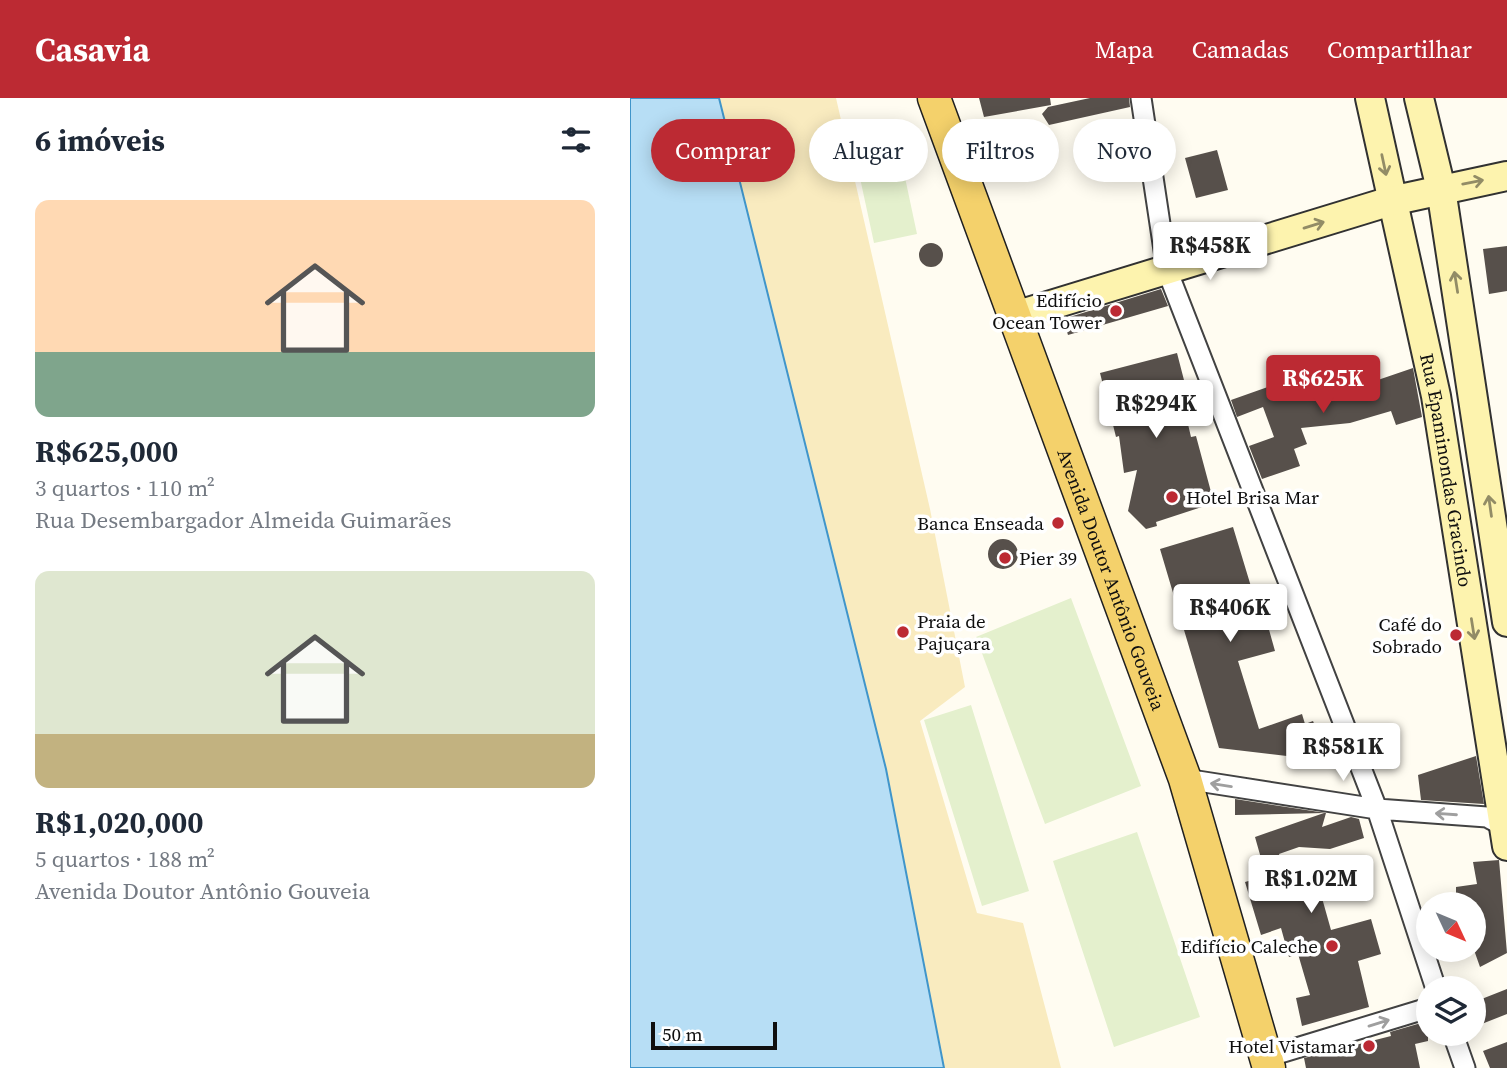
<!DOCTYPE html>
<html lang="pt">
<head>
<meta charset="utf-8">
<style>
  :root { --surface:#fff; --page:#f2f2f3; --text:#1f2937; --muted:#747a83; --accent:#bc2a33 }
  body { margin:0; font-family:"Source Serif 4",serif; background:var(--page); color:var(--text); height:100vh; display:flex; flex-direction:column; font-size:26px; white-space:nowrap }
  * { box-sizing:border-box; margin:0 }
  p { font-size:23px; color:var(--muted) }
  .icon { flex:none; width:38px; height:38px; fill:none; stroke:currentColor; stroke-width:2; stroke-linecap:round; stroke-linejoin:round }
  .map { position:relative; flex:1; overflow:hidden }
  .sheet { display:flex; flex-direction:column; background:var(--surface); width:630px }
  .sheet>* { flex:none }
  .guide { position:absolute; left:21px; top:21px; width:665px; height:63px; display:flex; gap:14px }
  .needle { width:46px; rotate:134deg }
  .buttons { position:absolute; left:786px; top:794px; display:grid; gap:14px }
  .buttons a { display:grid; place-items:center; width:70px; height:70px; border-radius:50%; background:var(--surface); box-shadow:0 4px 18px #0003; font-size:35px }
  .scale { position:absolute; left:21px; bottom:18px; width:126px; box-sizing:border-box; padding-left:7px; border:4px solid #0f0f0f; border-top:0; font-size:19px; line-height:24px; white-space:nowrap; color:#0f0f0f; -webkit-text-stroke:5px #fff; paint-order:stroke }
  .price { position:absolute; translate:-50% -60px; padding:0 16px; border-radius:7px; background:#fff; color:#222; font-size:23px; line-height:46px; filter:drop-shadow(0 2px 4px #0008) }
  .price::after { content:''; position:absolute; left:50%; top:42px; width:21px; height:16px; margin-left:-10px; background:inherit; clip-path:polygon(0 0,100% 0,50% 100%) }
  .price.current { background:var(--accent); color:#fff }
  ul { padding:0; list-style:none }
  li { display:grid; align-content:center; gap:14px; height:371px; padding:0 35px }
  li span { display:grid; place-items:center; height:217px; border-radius:14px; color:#555 }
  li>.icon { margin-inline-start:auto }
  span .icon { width:126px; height:126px; fill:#fffc; stroke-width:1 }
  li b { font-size:30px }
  h2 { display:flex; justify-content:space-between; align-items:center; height:84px; padding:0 35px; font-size:30px }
  .chip { padding:0 24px; border-radius:32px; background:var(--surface); box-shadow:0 4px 18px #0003; font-size:24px; line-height:63px }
  .chip.current { background:var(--accent); color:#fff }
  header { display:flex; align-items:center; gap:42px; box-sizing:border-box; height:98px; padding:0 35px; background:var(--accent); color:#fff }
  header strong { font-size:33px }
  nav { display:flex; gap:38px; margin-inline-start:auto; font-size:24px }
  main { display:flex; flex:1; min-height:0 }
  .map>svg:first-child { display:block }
  .sand { fill:#f9ebbf }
  .pitch { fill:#e4f0cd }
  .water { fill:#b7def5; stroke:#4095ca; stroke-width:2 }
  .building { fill:#57504b }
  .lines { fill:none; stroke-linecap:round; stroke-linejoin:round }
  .street-casing { stroke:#424242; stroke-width:23 }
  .secondary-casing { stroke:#313131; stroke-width:32 }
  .primary-casing { stroke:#202020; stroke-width:35 }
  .street { stroke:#fff; stroke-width:19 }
  .secondary { stroke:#fdf3ae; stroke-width:28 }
  .primary { stroke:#f4d16b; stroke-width:32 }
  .oneway { stroke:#928c66 }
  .oneway2 { stroke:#9f9f9f }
  .poi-dot { fill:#bc2a33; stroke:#fff; stroke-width:2.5 }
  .labels { text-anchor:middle; stroke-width:7; stroke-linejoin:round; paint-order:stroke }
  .poi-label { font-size:19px; fill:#0f0f0f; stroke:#fff; text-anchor:end }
  .street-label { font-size:19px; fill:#0f0f0f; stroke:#fff }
</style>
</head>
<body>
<header>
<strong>Casavia</strong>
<nav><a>Mapa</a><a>Camadas</a><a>Compartilhar</a></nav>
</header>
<main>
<section class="sheet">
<h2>6 imóveis<svg class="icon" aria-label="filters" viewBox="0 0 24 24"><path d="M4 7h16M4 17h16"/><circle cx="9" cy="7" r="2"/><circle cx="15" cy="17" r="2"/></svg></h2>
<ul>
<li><span style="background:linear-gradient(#ffd9b3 70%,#7fa58c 0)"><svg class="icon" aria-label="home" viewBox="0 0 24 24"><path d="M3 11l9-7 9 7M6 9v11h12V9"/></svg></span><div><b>R$625,000</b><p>3 quartos · 110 m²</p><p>Rua Desembargador Almeida Guimarães</p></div></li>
<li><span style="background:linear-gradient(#dfe7d0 75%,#c2b280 0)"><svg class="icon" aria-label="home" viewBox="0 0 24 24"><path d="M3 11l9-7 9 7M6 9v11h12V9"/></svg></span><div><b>R$1,020,000</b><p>5 quartos · 188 m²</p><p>Avenida Doutor Antônio Gouveia</p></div></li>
</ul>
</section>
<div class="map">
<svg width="877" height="970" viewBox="0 0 877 970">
  <rect width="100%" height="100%" fill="#fffcf1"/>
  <!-- sand -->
  <path class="sand" d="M89 0H206L300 411 335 589 290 623 347 815 393 825 431 970H314L256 671Z"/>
  <!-- pitch -->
  <path class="pitch" d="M270 56 287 136 244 145 227 66Z
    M441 500 511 688 415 726 346 539Z
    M341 607 399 793 352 808 294 622Z
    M507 734 570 919 484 949 423 763Z"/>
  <!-- water -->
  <path class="water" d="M0 0H89L256 671 314 970H0Z"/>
  <!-- building -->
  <path class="building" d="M349 0H420L421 7 354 19Z
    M460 0H499L500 9 419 27 412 16 418 9Z
    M587 52 598 92 566 100 555 60Z
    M289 157a12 12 0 1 1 24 0a12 12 0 1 1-24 0Z
    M877 148V193L859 196 853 151Z
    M531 191 538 208 438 237 433 221Z
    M547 255 555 286 549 288 561 339 566 338 584 405 526 424 527 428 516 431 498 413 507 372 494 375 489 338 486 339 470 275Z
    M783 270 792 319 766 327 761 313 720 325 671 330 677 346 664 351 670 368 632 381 619 348 644 339 633 309 607 319 601 302 655 283 661 300 701 295V298Z
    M603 429 629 515 634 514 645 553 608 563 629 631 672 616 675 626 683 623 699 663 589 650 530 451Z
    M358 456a15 15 0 1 1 30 0a15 15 0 1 1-30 0Z
    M846 658 854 706 791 702 788 677Z
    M605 701 696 715 692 729 721 719 729 721 734 740 700 751 669 749 649 756 660 794 693 783 697 798 692 800 701 832 741 821 751 856 728 863 739 909 672 928 666 900 680 897 668 856 659 859 651 830 631 837 615 784 636 778 625 739 694 715 605 717Z
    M869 762 877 855 850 869 844 852V807H826V789L847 786 843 764Z
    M877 891V916L844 929V904Z
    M798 923V943L785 946 790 970H676L674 960 761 938 760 934Z
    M877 944V970H860L853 953Z"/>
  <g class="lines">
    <defs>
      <path id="street" d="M511 0 537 172 747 711 806 891
        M555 681 747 711 857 719 874 728 877 721
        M823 936 835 970
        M637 959 798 910"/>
      <g id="secondary">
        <path id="s1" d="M740 0 806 298 877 748"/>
        <path d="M789 0 811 91 877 524"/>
        <path d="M385 218 761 103 877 78"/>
      </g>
      <g id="primary">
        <path id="s2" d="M304 0 555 681 639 970"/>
      </g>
    </defs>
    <!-- street casing -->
    <use href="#street" class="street-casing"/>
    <!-- secondary casing -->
    <use href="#secondary" class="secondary-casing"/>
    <!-- primary casing -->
    <use href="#primary" class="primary-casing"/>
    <!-- street -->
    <use href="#street" class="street"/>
    <!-- secondary -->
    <use href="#secondary" class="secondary"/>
    <!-- primary -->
    <use href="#primary" class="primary"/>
  </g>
  <!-- one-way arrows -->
  <defs><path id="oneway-shaft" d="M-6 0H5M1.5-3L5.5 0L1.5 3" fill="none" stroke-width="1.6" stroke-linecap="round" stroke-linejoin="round" transform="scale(1.75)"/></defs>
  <g class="oneway">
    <use href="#oneway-shaft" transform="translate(754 67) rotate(78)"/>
    <use href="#oneway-shaft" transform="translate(843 84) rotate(-11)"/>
    <use href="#oneway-shaft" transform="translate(684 127) rotate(-17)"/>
    <use href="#oneway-shaft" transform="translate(826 184) rotate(-99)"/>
    <use href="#oneway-shaft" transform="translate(860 408) rotate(-98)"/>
    <use href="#oneway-shaft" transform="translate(843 531) rotate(81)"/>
  </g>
  <g class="oneway2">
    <use href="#oneway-shaft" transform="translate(591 687) rotate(-171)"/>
    <use href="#oneway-shaft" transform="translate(816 716) rotate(-176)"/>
    <use href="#oneway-shaft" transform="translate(749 925) rotate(-17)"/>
  </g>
  <!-- markers -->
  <g class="poi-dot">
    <circle cx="486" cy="213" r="7"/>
    <circle cx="542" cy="399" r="7"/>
    <circle cx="428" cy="425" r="7"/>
    <circle cx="375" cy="460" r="7"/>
    <circle cx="273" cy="534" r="7"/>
    <circle cx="826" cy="537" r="7"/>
    <circle cx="702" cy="848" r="7"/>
    <circle cx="739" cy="948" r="7"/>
  </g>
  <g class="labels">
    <!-- poi labels -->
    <g class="poi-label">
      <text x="472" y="209">Edifício<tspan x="472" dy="22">Ocean Tower</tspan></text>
      <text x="556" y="406" text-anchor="start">Hotel Brisa Mar</text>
      <text x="414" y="432">Banca Enseada</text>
      <text x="389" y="467" text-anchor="start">Pier 39</text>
      <text x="287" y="530" text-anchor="start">Praia de<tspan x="287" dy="22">Pajuçara</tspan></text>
      <text x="812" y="533">Café do<tspan x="812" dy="22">Sobrado</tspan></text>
      <text x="688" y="855">Edifício Caleche</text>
      <text x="725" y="955">Hotel Vistamar</text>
    </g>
    <!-- street labels -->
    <g class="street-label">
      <text dy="7" stroke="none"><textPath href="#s1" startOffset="380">Rua Epaminondas Gracindo</textPath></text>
      <text dy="7" stroke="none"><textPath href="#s2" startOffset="513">Avenida Doutor Antônio Gouveia</textPath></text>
    </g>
  </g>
</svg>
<div class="buttons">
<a><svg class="needle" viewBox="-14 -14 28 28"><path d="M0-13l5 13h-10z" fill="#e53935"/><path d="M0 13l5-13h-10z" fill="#747a83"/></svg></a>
<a><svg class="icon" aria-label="layers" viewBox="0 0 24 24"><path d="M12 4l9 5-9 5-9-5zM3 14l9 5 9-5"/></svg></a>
</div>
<div class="scale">50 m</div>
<b class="price" style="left:580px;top:184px">R$458K</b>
<b class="price current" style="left:693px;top:317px">R$625K</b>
<b class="price" style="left:526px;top:342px">R$294K</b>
<b class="price" style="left:600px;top:546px">R$406K</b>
<b class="price" style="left:713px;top:685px">R$581K</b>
<b class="price" style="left:681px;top:817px">R$1.02M</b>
<div class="guide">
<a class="chip current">Comprar</a>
<a class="chip">Alugar</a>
<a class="chip">Filtros</a>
<a class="chip">Novo</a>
</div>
</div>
</main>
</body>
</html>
